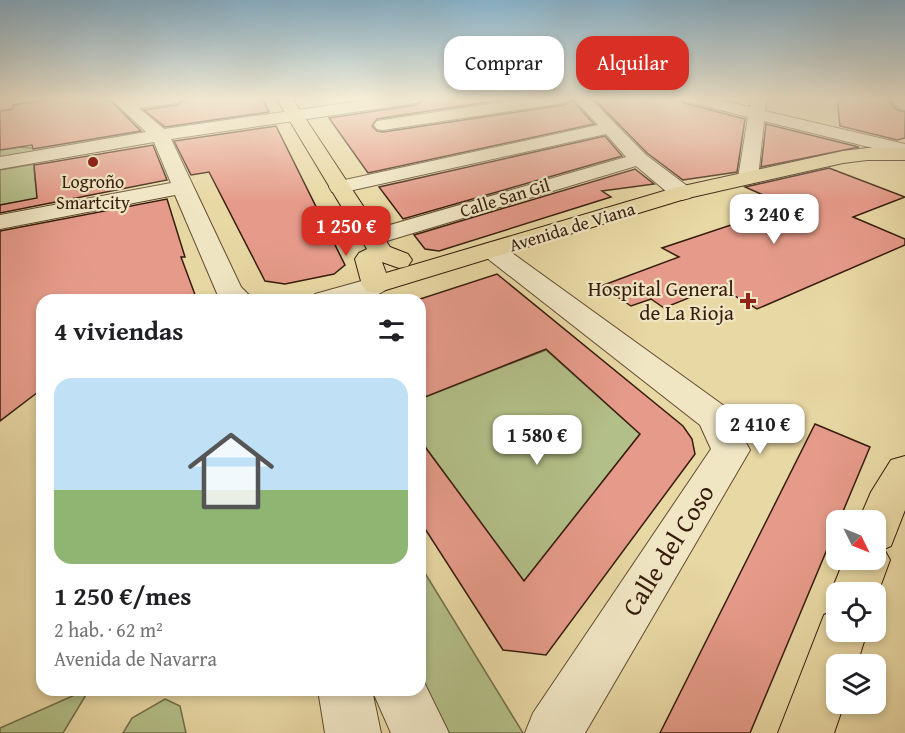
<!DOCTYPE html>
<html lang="es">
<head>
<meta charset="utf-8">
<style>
  :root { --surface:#fff; --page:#f2f2f2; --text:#202124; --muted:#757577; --line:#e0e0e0; --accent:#d93025 }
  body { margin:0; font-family:"Gentium Book Plus",serif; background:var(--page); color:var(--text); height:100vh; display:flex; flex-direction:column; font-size:22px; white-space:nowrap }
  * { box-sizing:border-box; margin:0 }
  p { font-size:20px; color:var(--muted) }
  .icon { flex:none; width:33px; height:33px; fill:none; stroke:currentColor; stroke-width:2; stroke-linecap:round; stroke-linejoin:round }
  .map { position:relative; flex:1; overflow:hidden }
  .sheet { position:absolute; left:36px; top:294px; width:390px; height:402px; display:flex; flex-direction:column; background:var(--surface); border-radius:18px; box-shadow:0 3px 9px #0003 }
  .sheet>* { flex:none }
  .top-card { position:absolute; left:444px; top:36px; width:370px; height:54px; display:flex; gap:12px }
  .needle { width:39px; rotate:133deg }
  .fabs { position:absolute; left:826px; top:510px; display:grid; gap:12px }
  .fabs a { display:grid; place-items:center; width:60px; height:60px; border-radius:12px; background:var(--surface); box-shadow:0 3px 9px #0003; font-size:30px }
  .price { position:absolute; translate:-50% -51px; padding:0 14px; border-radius:12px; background:#fff; color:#222; font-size:20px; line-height:39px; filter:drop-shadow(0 2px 3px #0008) }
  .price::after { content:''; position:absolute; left:50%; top:36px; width:18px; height:14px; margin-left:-9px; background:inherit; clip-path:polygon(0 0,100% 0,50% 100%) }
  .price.active { background:var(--accent); color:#fff }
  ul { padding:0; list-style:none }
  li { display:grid; align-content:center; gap:12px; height:318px; padding:0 18px }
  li+li { border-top:2px solid var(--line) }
  li span { display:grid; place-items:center; height:186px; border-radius:18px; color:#555 }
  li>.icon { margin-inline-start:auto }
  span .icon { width:108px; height:108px; fill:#fffc; stroke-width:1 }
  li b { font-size:26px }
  h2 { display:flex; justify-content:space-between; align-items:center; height:72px; padding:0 18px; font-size:26px }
  .pill { padding:0 21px; border-radius:18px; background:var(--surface); box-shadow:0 3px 9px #0003; font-size:21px; line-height:54px }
  .pill.active { background:var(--accent); color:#fff }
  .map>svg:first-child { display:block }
  .green { fill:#b3bf88; stroke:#756e4a; stroke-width:1.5 }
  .building { fill:#e69b8a; stroke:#371c0d; stroke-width:1.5 }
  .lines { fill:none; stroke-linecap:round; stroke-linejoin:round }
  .minor-casing { stroke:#634b33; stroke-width:2 }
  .major-casing { stroke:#371c0d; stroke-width:2 }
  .minor { fill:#f0e6c4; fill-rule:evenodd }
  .major { fill:#e8d8a4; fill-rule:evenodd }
  .poi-dot { fill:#8f2418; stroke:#f0e6c4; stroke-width:2 }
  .labels { text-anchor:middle; stroke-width:4.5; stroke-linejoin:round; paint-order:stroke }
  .far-poi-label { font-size:18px; fill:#371c0d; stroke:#f0e6c4 }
  .far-street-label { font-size:18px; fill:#371c0d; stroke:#f0e6c4 }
  .poi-label { font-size:21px; fill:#371c0d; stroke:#f0e6c4; text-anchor:end }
  .near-street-label { font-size:26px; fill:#371c0d; stroke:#f0e6c4 }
</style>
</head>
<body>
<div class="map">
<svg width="905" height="733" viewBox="0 0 905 733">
  <rect width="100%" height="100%" fill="#e8d8a4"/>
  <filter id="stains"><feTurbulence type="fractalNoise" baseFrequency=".00333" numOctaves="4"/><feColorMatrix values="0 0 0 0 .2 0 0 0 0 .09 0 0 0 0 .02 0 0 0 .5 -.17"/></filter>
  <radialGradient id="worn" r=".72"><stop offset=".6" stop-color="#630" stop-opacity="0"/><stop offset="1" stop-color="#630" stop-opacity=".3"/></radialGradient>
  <!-- green -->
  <path class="green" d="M133 130 139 135 0 157V150L20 147 30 148Z
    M34 164 35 180 41 198 0 205V170Z
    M546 350 640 434 524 581 420 440V399Z
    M420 565 523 733H450L440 722 420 680Z
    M86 690H89L63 733H0V728Z
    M165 699 180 706 186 733H123L132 718Z"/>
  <!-- building -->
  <path class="building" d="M59 98H108L141 131 33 149 32 145 0 150V111L13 109V105Z
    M187 98H262L269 112 165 127 144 110 177 105Z
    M426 98H497L500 100 377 119 372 126 377 131 383 132 564 105 572 100 594 124 368 173 329 118 416 105Z
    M593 98H681L684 103 745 119 737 172 683 180 647 153Z
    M837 98H887L897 110 905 112V138L897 140 840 126Z
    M766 124 859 147 761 167Z
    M276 126 345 265 334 274 285 284 265 281 209 172 191 175 174 141Z
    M605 136 622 156 403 219 379 187Z
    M153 145 167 180 0 213V205L37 198 34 165Z
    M829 168 905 197 853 217 905 239V245L757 309 718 286 664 308 651 299 631 306 601 286 679 257 662 248 788 206 745 187Z
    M635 169 654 184 602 191 611 197 439 251 425 249 414 235Z
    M167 199 185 257H181L197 300H42V389L0 421V231Z
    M497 274 683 426 692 439 695 454 546 655 503 650 420 521V440L524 581 640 434 546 349 420 399V299Z
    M815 424 870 447 750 733H660Z"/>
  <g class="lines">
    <defs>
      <path id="minor" d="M110 98H185L177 103 139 108 164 129 381 98H424L416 103 171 139 241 287 254 300H222L219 298 175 195 0 229V215L171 183 154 142 0 169V157L146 132Z
        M530 98H572L564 103 383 130 377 129 374 125 377 121 383 120Z
        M573 98H590L646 155 690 188 693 193 690 198 682 200 674 198 636 166 380 243 371 245 362 243 359 238 362 233 626 157 606 134 340 193 332 192 329 187 332 182 340 181 598 125Z
        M683 98H712L750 107 751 98H767L765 111 905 144V156L764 121 758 178 755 182 748 184 741 182 738 178 748 117 685 101Z
        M889 98H905V110L899 108Z
        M492 242 501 245 727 408 750 450 585 733H525L533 713 711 449 700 425 483 255 479 250 483 245Z
        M376 277 386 279 390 285C377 304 332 300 311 300L315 294Z
        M420 674 449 733H391L372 690H420Z
        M318 690H372L381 733H325Z"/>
      <path id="major" d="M276 98H292L390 247 408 254 412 260 408 266 399 268 382 262 386 273 674 188 843 151 867 148H905V160H867L843 163 688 198 376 293 366 291 362 285 355 259 359 253 367 249Z
        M905 456V510L891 546 884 549 890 560 876 598V592H837V605L831 592 844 560H876V520H859L871 492 891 460Z
        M837 609V632H867L857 664H837V704H844L834 733H778L824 615Z"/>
    </defs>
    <!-- minor casing -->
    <use href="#minor" class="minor-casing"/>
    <!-- major casing -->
    <use href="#major" class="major-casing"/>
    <!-- minor -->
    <use href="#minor" class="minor"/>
    <!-- major -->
    <use href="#major" class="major"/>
  </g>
  <!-- sky -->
  <linearGradient id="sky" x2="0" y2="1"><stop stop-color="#89b6d1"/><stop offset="0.49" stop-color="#f5edd6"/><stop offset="1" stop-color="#f5edd6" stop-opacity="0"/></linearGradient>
  <rect width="905" height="201" fill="url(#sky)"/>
  <!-- markers -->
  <g class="poi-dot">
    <circle cx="93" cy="162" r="6"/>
    <path d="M745 292h6v6h6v6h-6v6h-6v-6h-6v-6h6z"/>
  </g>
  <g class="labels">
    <!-- far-poi labels -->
    <g class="far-poi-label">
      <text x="93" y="188">Logroño<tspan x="93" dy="21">Smartcity</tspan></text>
    </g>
    <!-- far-street labels -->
    <g class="far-street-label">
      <text transform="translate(505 198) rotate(-17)" y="6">Calle San Gil</text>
      <text transform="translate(572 227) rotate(-17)" y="6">Avenida de Viana</text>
    </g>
    <!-- poi labels -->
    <g class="poi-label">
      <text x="734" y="296">Hospital General<tspan x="734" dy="24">de La Rioja</tspan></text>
    </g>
    <!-- near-street labels -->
    <g class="near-street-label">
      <text transform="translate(668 550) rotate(-58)" y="9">Calle del Coso</text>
    </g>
  </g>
  <rect width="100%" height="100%" filter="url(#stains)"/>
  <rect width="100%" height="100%" fill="url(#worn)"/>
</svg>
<div class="fabs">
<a><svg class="needle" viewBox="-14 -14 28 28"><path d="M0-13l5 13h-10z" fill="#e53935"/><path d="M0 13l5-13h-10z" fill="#757577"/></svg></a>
<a><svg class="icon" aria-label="locate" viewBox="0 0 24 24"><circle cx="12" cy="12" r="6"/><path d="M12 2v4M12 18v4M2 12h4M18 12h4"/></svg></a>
<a><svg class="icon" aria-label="layers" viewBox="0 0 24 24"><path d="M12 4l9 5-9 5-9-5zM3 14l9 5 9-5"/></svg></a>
</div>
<b class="price" style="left:774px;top:245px">3 240 €</b>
<b class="price active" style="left:346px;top:257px">1 250 €</b>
<b class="price" style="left:760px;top:455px">2 410 €</b>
<b class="price" style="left:537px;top:466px">1 580 €</b>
<div class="top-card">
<a class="pill">Comprar</a>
<a class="pill active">Alquilar</a>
</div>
<section class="sheet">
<h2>4 viviendas<svg class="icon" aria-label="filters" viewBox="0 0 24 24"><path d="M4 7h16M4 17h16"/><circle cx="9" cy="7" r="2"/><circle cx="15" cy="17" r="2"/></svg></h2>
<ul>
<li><span style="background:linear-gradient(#bfe0f5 60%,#8fb573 0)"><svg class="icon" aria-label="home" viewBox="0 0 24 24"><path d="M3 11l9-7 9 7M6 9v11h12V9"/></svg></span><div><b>1 250 €/mes</b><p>2 hab. · 62 m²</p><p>Avenida de Navarra</p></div></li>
</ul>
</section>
</div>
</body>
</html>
